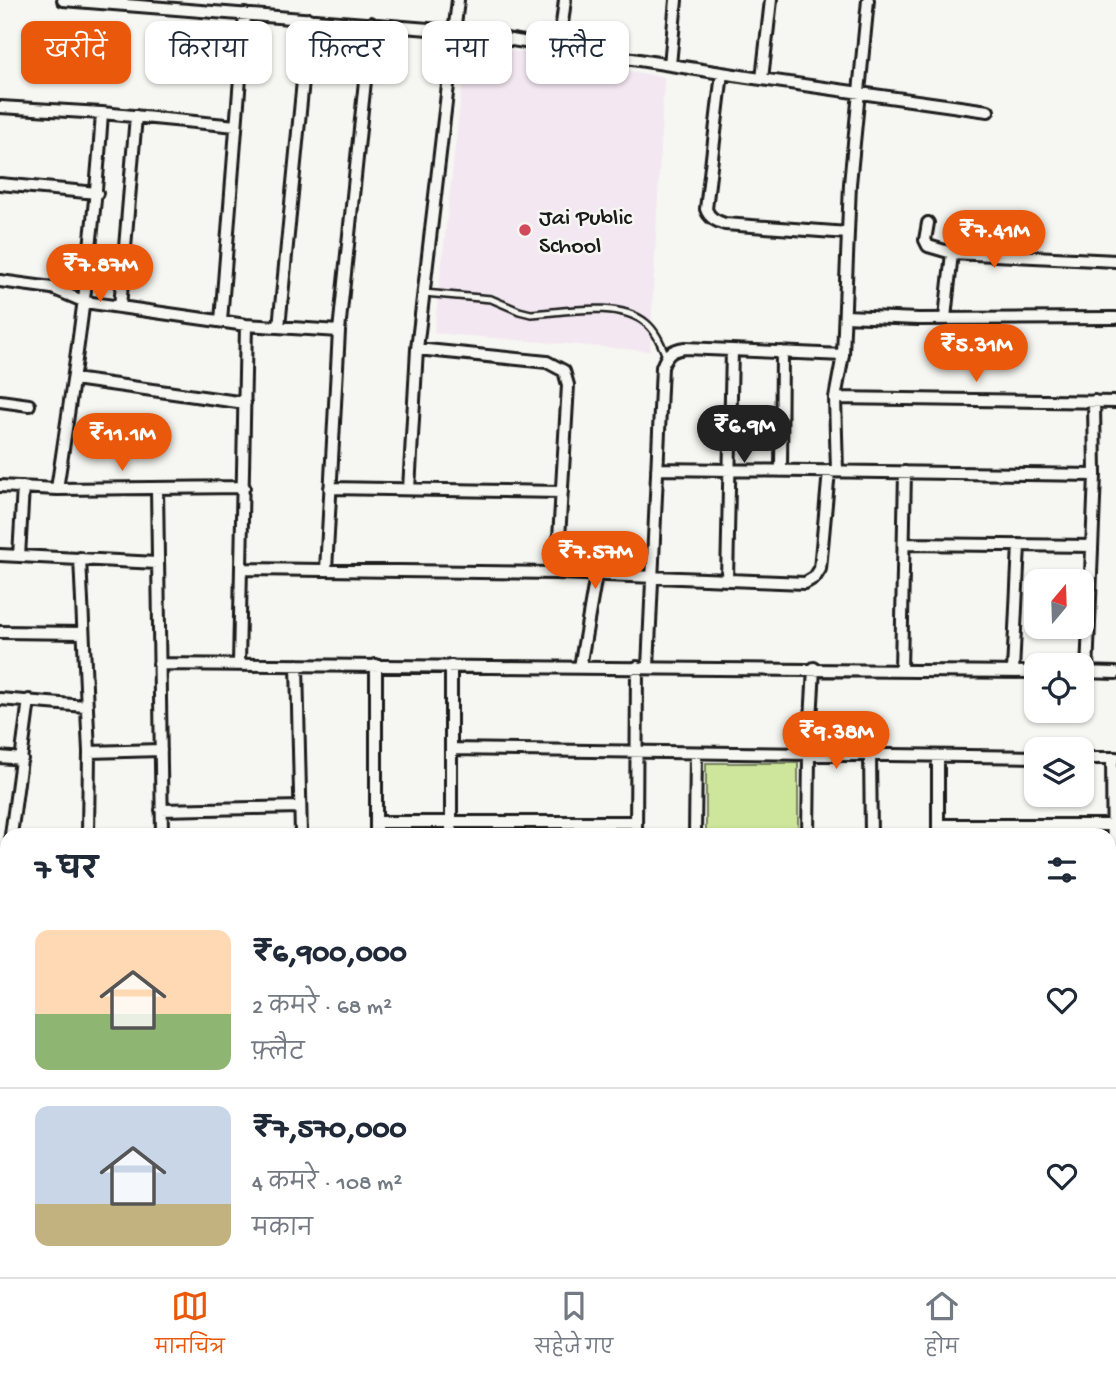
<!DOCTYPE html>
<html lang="hi">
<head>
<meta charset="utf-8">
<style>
  :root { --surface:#fff; --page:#f6f6f7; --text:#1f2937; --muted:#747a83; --line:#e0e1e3; --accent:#ea580c }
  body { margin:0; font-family:"Gochi Hand","Playpen Sans Deva",sans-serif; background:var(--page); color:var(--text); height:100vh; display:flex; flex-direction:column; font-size:26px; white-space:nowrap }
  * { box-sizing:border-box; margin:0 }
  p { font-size:23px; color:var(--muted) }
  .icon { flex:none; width:38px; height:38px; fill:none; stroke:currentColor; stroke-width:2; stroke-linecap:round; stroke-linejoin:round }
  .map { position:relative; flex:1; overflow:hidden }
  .drawer { position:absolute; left:0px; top:828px; width:1116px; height:450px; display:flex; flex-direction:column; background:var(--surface); border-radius:21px 21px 0 0; box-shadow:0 2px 5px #0004 }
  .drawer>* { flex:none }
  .hud { position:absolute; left:21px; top:21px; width:700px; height:63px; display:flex; gap:14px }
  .needle { width:46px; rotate:19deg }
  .buttons { position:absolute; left:1024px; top:569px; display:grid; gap:14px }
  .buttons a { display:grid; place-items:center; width:70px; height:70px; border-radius:14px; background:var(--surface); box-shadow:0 2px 5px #0004; font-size:35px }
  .price { position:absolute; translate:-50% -60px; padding:0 16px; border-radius:24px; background:var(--accent); color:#fff; font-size:23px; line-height:46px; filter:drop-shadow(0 2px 4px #0008) }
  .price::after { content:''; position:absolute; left:50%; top:42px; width:21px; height:16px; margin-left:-10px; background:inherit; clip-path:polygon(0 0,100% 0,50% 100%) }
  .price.active { background:#222; color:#fff }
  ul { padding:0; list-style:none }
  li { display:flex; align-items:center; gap:21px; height:175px; padding:0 35px }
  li+li { border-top:2px solid var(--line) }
  li span { display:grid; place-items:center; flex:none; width:196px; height:140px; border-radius:14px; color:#555 }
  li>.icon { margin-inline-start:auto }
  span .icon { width:84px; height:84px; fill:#fffc; stroke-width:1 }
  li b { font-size:30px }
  h2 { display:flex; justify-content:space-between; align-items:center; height:84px; padding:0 35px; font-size:30px }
  .pill { padding:0 24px; border-radius:14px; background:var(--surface); box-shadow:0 2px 5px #0004; font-size:24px; line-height:63px }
  .pill.active { background:var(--accent); color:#fff }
  .menu { display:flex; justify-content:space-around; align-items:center; height:98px; border-top:2px solid var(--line); background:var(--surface); font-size:19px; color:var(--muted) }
  .menu a { display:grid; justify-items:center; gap:4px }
  .menu .active { color:var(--accent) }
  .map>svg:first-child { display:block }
  .built { fill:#f3e7f1 }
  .green { fill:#cee69c; stroke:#75815c; stroke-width:2 }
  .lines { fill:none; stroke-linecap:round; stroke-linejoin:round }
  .service-casing { stroke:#1c1c1c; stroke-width:10 }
  .minor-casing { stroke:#1c1c1c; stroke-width:16 }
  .service { stroke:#f6f6f2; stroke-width:5 }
  .minor { stroke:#f6f6f2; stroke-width:10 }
  .poi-dot { fill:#d1495b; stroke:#f6f6f2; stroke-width:2.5 }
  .labels { text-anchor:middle; stroke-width:5; stroke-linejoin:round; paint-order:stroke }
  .poi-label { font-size:24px; fill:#1c1c1c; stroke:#f6f6f2; text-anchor:start }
</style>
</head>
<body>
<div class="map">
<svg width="1116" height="1277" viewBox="0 0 1116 1277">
  <rect width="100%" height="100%" fill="#f6f6f2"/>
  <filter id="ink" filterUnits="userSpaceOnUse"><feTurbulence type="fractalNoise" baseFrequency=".0143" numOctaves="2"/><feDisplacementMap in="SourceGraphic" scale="14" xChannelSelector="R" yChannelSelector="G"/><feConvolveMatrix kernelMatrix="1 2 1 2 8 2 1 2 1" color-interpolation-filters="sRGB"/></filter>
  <g filter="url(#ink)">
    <!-- built -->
    <path class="built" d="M467 43 664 77 650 351 434 333Z"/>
    <!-- green -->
    <path class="green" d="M706 763H798V835H706Z"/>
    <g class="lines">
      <defs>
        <path id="service" d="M424 293 491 299 519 311 531 314C565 312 618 300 646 323 656 331 661 344 666 356"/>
        <path id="minor" d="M63 0 454 31 747 77 988 111
          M559 48 565 0
          M670 65 676 0
          M722 73 706 209C709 218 716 221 725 224L848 233
          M762 79 771 0
          M0 107 102 113 236 126
          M0 184 97 193
          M928 223 925 240 928 246 952 253 1116 261
          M0 281 52 288 85 302 246 325 339 331
          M120 307 136 116
          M845 316 918 319 1116 318
          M945 318 952 253
          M221 321 245 14
          M279 327 309 19
          M417 349 547 362 564 371 568 385 557 573
          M74 379 245 403
          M835 398 1116 402
          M0 401 29 405
          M657 469 1095 475
          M781 471 782 352
          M837 471 835 398 843 355 850 184 868 0
          M0 486 57 489 244 487
          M157 488 162 835
          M330 488 562 492
          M57 489C76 364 94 240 102 113
          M409 489 417 349 458 0
          M904 544 1092 546
          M0 555 157 563
          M19 556 23 487
          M80 558 89 752 88 835
          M242 569 557 573 805 583 815 577 820 569 829 471
          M326 570 339 331 371 23
          M727 580 732 350
          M0 632 83 633
          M159 664 1036 672
          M239 664 246 325
          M297 665 301 835
          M580 667 596 575
          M648 667 662 367C667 354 671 350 685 348L843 355
          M901 670 905 472
          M1013 671 1019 545
          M1082 672 1116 673
          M1087 672 1095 475 1094 401
          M0 699 85 706
          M451 749 1036 757
          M89 752 161 750
          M870 755 871 835
          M938 756V835
          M0 757 22 759
          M1082 758H1116
          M1112 758 1114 980
          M161 810 300 807
          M376 822H636
          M938 825H1113
          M11 835 29 700
          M376 835V665
          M451 835V666
          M636 835 637 667
          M695 835 696 753
          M808 835 809 755 814 668
          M0 908 7 861
          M1110 1076 1116 1077
          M0 1211 7 1212
          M292 1270 325 1277
          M639 1270V1277
          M734 1270V1277
          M753 1270V1277
          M841 1270V1277
          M915 1270V1277
          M21 1277V1270
          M113 1277 114 1270
          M192 1277 193 1270
          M978 1277V1270
          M1052 1277V1270"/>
      </defs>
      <!-- service casing -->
      <use href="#service" class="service-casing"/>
      <!-- minor casing -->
      <use href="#minor" class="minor-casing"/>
      <!-- service -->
      <use href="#service" class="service"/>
      <!-- minor -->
      <use href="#minor" class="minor"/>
    </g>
  </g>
  <!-- markers -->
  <circle class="poi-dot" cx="525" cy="230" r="7"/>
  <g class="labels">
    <!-- poi labels -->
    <g class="poi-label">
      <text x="539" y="224">Jai Public<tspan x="539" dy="28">School</tspan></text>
    </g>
  </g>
</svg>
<div class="buttons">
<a><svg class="needle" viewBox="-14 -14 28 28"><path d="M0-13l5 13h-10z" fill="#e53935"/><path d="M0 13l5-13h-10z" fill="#747a83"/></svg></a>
<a><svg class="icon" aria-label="locate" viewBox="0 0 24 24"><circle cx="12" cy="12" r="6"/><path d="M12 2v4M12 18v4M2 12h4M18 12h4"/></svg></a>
<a><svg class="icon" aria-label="layers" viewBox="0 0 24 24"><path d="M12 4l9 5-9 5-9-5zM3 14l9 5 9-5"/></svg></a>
</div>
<b class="price" style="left:994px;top:270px">₹7.41M</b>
<b class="price" style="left:100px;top:304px">₹7.87M</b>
<b class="price" style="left:976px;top:384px">₹5.31M</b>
<b class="price active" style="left:744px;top:465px">₹6.9M</b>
<b class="price" style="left:122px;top:473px">₹11.1M</b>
<b class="price" style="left:595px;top:591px">₹7.57M</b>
<b class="price" style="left:836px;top:771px">₹9.38M</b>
<div class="hud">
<a class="pill active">खरीदें</a>
<a class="pill">किराया</a>
<a class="pill">फ़िल्टर</a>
<a class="pill">नया</a>
<a class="pill">फ़्लैट</a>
</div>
<section class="drawer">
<h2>7 घर<svg class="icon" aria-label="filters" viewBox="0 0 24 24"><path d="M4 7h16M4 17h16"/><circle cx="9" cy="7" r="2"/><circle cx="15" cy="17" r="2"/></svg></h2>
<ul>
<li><span style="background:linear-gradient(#ffd9b3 60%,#8fb573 0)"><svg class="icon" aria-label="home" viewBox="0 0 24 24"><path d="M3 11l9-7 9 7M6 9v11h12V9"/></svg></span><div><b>₹6,900,000</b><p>2 कमरे · 68 m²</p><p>फ़्लैट</p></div><svg class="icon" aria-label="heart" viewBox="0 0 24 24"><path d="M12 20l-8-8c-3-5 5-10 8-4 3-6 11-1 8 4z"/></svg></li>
<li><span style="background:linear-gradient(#c9d6e8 70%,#c2b280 0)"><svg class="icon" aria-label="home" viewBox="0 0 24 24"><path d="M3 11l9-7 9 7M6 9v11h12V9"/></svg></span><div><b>₹7,570,000</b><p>4 कमरे · 108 m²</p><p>मकान</p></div><svg class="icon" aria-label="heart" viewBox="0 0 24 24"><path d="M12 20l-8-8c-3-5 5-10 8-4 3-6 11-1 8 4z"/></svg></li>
</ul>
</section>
</div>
<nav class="menu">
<a class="active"><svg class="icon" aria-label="map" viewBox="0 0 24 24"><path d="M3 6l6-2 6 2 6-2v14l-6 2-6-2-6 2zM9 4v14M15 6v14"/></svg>मानचित्र</a>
<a><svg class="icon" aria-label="saved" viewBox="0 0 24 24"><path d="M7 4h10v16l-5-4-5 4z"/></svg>सहेजे गए</a>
<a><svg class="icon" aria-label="home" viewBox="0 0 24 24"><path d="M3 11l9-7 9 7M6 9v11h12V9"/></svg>होम</a>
</nav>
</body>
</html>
